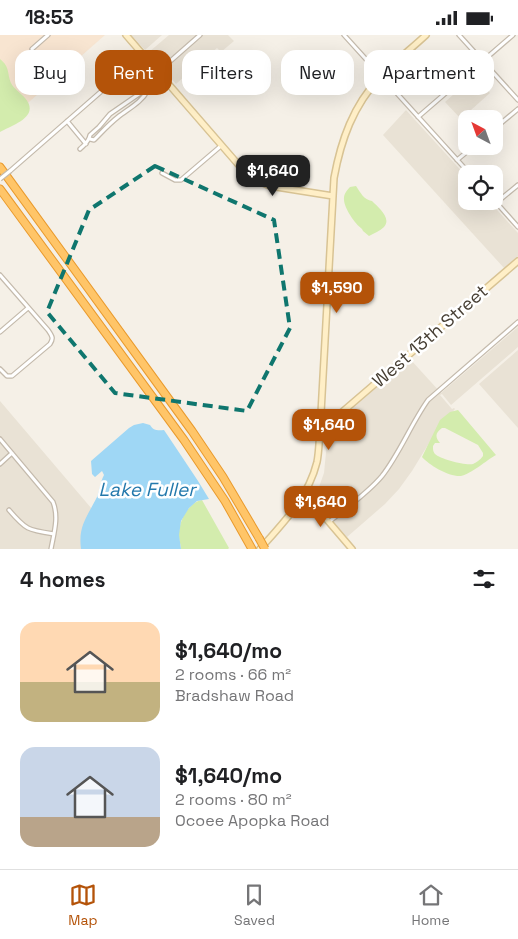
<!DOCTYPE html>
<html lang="en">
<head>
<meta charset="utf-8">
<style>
  :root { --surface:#fff; --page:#f6f6f6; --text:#202124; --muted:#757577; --line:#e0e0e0; --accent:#b45309 }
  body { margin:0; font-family:"Space Grotesk",sans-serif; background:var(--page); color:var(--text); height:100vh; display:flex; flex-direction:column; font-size:19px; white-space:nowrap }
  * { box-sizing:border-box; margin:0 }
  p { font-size:16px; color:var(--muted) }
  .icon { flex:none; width:28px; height:28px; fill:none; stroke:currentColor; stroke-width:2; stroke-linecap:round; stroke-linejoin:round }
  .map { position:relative; height:514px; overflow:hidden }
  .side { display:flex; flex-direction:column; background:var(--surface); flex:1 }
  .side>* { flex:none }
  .hud { position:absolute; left:15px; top:15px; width:489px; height:45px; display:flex; gap:10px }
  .needle { width:32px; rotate:319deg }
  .buttons { position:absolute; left:458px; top:75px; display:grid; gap:10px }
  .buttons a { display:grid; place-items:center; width:45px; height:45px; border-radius:10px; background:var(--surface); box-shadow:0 5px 20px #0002; font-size:25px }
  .price { position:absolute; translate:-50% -42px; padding:0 11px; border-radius:10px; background:var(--accent); color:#fff; font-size:16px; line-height:32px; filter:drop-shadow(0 1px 2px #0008) }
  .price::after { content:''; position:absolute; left:50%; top:30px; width:15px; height:11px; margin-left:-8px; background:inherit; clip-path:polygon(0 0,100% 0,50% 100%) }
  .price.active { background:#222; color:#fff }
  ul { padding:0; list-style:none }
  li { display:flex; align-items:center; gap:15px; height:125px; padding:0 20px }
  li span { display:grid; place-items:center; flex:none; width:140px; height:100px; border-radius:15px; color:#555 }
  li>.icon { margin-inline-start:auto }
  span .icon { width:60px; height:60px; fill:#fffc; stroke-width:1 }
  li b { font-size:21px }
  h2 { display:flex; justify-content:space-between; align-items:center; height:60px; padding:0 20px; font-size:21px }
  .tag { padding:0 18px; border-radius:15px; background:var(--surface); box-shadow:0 5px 20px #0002; font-size:18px; line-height:45px }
  .tag.active { background:var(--accent); color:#fff }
  .status { display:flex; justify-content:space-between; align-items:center; height:35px; padding:0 25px; background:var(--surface); direction:ltr }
  .status svg { height:14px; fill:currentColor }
  .tabs { display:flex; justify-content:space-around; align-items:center; height:70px; border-top:1px solid var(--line); background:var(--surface); font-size:14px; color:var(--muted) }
  .tabs a { display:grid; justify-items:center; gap:2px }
  .tabs .active { color:var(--accent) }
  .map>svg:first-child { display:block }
  .residential { fill:#e9e2d5 }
  .commercial { fill:#f8e5d1 }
  .green { fill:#d3ecad; fill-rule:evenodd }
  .water { fill:#9fd7f5 }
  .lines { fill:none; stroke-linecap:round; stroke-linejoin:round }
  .street-casing { stroke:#c4baac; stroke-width:5.5 }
  .secondary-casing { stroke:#d8c394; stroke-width:8 }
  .highway-casing { stroke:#e99a2d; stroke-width:9 }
  .street { stroke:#fff; stroke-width:3 }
  .secondary { stroke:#ffefc7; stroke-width:5 }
  .highway { stroke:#ffc568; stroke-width:7 }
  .street-bridge-casing { stroke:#c4baac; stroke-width:5.5; stroke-linecap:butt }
  .highway-bridge-casing { stroke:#e99a2d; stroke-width:9; stroke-linecap:butt }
  .street-bridge { stroke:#fff; stroke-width:3 }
  .highway-bridge { stroke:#ffc568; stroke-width:7 }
  .marked { fill:none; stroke:#0f766e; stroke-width:4; stroke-dasharray:10 6; stroke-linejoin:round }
  .labels { text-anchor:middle; stroke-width:5; stroke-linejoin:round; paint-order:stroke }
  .street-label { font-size:18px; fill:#484035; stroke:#fff }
  .water-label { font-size:19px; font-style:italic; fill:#2479ac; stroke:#fff }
</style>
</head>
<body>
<div class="status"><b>18:53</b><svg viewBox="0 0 49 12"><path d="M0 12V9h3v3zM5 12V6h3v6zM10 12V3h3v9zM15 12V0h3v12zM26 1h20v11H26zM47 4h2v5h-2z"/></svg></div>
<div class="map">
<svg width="518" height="514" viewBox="0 0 518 514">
  <rect width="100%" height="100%" fill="#f5f0e7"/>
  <!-- residential -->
  <path class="residential" d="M131 0H162L145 15Z
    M169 0H228L234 6 221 17 217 13 176 49 149 17Z
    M474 41 490 58 461 84 445 67Z
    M406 75 466 141V166H489L518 198V221L504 233 383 100Z
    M518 292V312L451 370 442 359 440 360 452 374 454 373 455 374 437 395 412 436 399 454 385 469 347 502 312 462 319 452 324 438 328 397 351 377 350 375 410 324 441 358Z
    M518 315V393L479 349Z
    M0 366 126 514H0Z"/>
  <!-- commercial -->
  <path class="commercial" d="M0 0H105L21 74 0 50Z"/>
  <!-- green -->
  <path class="green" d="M0 24C10 32 7 38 11 48 14 54 21 58 25 63 41 82 12 90 0 97Z
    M356 151C360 157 364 165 372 166 378 172 392 183 384 192 380 196 374 198 369 201L363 196 362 194C355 189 343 172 344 163 344 159 347 155 350 152Z
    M458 375 496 420C487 425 471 439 461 441 449 442 429 430 422 422L440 385 450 377ZM442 393H445L478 410 483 418V421C480 425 477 427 473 429 466 431 440 424 435 419 433 416 433 415 433 411L435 408H440C435 402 435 398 442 393Z
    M202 465 229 513 228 514H181C181 510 179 506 179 502 178 488 187 468 202 465Z"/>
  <!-- water -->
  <path class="water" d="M143 388 150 390C153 395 157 396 164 395 179 418 195 440 209 464L197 466 189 473 181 486 179 500 181 514H81C78 491 87 482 97 462 100 455 100 447 104 440L102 436 95 442 92 439 91 426 129 393 134 390Z"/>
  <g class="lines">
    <defs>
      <path id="street" d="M344 0 470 139
        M459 0 518 65
        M32 14 48 0
        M158 37 200 0
        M418 82 513 0
        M67 86 86 109
        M494 94 518 74
        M90 104 94 105C102 97 109 89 118 82 128 74 142 67 148 55
        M80 114C84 110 89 107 90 100L99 92 110 79 139 59 148 54 162 42
        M457 125 474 111
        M10 136 143 20
        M162 138 175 145H181L222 110
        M494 165 518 192
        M496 168 518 150
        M0 240 48 295C52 301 54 303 50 309L12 341H7L0 334
        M0 297 28 273
        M0 404 53 467C59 482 54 498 51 514
        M0 429 12 418
        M9 475C26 495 28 495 54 499
        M329 487C346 473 368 458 382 441 400 418 411 389 428 365L518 287"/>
      <path id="secondary" d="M126 0 243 135C252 142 259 147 270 151L333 161
        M320 396 518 226
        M305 459 352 514
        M260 514C284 487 308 463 317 427 319 417 319 406 320 396L334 143C341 105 353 71 380 42 394 27 411 14 426 0"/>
      <path id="highway" d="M0 132 192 396 223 442 259 503
        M0 154 184 405 225 466 252 514"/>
    </defs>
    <!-- street casing -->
    <use href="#street" class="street-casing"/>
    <!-- secondary casing -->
    <use href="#secondary" class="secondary-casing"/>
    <!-- highway casing -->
    <use href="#highway" class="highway-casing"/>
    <!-- street -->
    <use href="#street" class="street"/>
    <!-- secondary -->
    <use href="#secondary" class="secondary"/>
    <!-- highway -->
    <use href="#highway" class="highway"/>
    <defs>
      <path id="street-bridge" d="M0 144 10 136"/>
      <path id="highway-bridge" d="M259 503 265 514"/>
    </defs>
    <!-- street-bridge casing -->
    <use href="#street-bridge" class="street-bridge-casing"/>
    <!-- highway-bridge casing -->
    <use href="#highway-bridge" class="highway-bridge-casing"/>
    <!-- street-bridge -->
    <use href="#street-bridge" class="street-bridge"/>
    <!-- highway-bridge -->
    <use href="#highway-bridge" class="highway-bridge"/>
  </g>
  <!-- marked area -->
  <path class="marked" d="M155 131 274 185 290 293 247 376 115 358 47 277 89 175Z"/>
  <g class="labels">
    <!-- street labels -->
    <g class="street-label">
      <text transform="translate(430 301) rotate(-41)" y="6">West 13th Street</text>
    </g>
    <!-- water labels -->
    <g class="water-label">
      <text x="147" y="461">Lake Fuller</text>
    </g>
  </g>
</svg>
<div class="buttons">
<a><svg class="needle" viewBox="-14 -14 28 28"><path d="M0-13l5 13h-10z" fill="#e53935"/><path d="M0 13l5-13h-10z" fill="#757577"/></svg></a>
<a><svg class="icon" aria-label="locate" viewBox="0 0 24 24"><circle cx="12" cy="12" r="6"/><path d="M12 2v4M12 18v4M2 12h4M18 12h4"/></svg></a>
</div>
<b class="price active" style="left:273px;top:162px">$1,640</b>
<b class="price" style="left:337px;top:279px">$1,590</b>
<b class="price" style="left:329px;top:416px">$1,640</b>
<b class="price" style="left:321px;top:493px">$1,640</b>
<div class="hud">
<a class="tag">Buy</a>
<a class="tag active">Rent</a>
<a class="tag">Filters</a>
<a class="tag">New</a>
<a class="tag">Apartment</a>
</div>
</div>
<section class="side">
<h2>4 homes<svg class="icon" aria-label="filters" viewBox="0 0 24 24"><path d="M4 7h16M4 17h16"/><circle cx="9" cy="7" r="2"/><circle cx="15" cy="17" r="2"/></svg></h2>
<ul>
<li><span style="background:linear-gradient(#ffd9b3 60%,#c2b280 0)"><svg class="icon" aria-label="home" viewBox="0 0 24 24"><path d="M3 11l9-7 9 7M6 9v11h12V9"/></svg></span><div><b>$1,640/mo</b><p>2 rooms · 66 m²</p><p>Bradshaw Road</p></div></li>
<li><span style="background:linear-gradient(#c9d6e8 70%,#b9a48a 0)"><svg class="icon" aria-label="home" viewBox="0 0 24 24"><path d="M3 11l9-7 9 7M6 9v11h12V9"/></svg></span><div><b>$1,640/mo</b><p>2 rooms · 80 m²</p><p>Ocoee Apopka Road</p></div></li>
</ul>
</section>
<nav class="tabs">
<a class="active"><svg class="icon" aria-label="map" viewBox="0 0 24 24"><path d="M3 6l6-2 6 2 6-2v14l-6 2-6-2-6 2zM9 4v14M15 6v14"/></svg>Map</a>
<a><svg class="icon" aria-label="saved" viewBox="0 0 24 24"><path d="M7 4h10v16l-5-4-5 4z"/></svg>Saved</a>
<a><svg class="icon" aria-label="home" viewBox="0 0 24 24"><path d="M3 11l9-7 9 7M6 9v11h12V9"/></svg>Home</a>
</nav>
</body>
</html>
